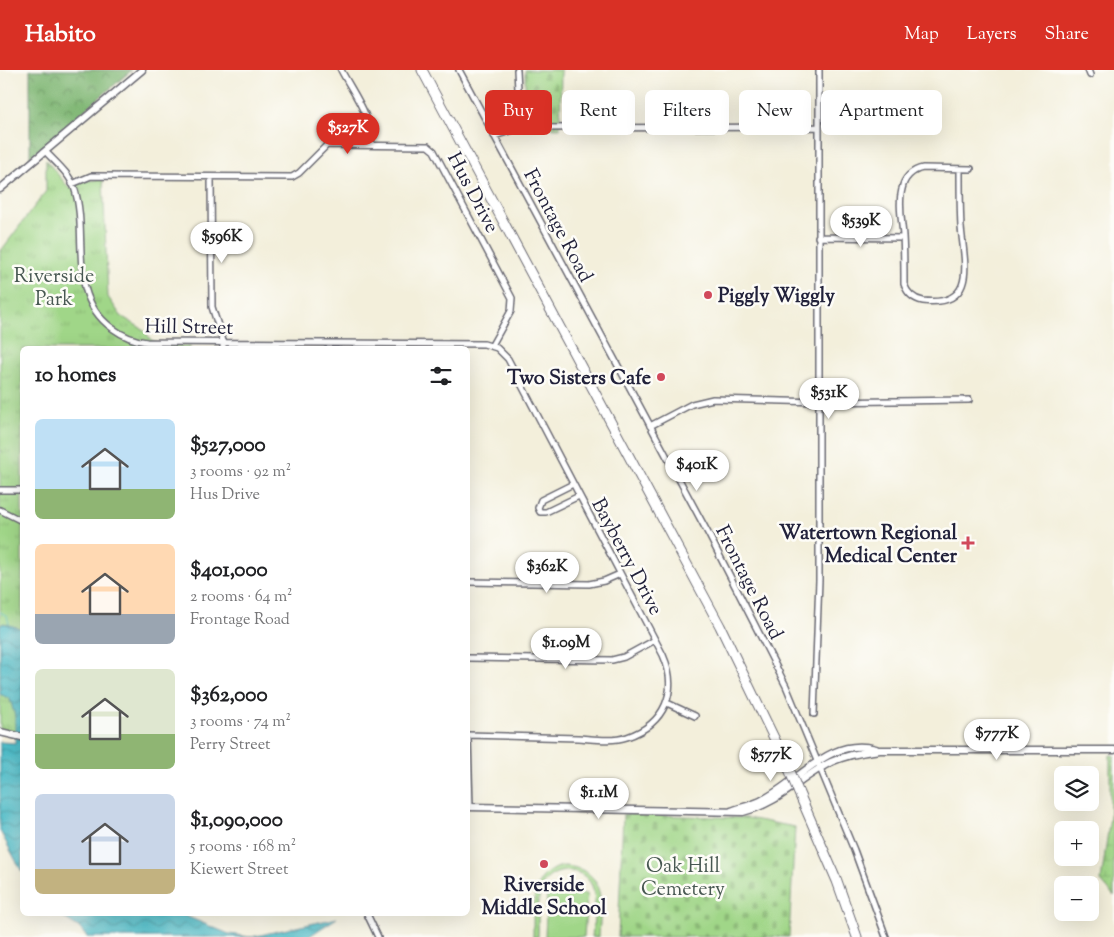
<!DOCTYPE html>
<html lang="en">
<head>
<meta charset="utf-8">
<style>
  :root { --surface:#fff; --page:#f6f6f6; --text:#202124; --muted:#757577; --accent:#d93025 }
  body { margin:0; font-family:"Sorts Mill Goudy",serif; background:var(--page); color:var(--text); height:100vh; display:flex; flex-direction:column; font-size:19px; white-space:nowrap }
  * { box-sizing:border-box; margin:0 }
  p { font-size:16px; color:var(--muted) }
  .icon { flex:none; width:28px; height:28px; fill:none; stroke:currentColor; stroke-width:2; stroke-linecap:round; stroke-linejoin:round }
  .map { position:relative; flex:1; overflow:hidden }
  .sheet { position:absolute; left:20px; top:276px; width:450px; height:570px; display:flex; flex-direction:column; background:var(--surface); border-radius:8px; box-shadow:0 5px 20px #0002 }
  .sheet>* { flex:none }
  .top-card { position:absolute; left:485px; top:20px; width:475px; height:45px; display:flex; gap:10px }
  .fabs { position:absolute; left:1054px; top:696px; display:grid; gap:10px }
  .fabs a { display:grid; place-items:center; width:45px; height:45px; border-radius:8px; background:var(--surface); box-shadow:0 5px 20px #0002; font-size:25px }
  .price { position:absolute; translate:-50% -42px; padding:0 11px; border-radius:18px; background:#fff; color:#222; font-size:16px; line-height:32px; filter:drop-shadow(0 1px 2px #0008) }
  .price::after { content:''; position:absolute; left:50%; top:30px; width:15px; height:11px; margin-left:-8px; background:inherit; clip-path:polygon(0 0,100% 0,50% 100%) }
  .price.selected { background:var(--accent); color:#fff }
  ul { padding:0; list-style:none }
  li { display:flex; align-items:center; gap:15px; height:125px; padding:0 15px }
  li span { display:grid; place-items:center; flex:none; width:140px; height:100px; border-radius:8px; color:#555 }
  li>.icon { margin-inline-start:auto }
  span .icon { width:60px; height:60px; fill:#fffc; stroke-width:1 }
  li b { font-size:21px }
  h2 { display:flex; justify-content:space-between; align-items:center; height:60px; padding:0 15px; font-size:21px }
  .chip { padding:0 18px; border-radius:8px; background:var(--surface); box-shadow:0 5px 20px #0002; font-size:18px; line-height:45px }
  .chip.selected { background:var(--accent); color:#fff }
  header { display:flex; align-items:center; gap:30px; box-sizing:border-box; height:70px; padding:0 25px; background:var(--accent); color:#fff }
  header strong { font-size:24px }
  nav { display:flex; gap:28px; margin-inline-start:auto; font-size:18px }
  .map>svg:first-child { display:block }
  .forest { fill:url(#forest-crowns); stroke:#516c58 }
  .wetland { fill:url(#wetland-marsh); stroke:#617c62 }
  .cemetery { fill:url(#cemetery-stones); stroke:#617c62 }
  .park { fill:url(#park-tufts); stroke:#617c62 }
  .pitch { fill:#a0d688; stroke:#617c62 }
  .water { fill:url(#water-waves); stroke:#386f81 }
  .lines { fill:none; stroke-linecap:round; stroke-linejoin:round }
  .stream { stroke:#4fbcc7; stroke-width:1 }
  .minor-casing { stroke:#6b6a73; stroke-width:8 }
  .tertiary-casing { stroke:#6b6a73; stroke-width:9 }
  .trunk-casing { stroke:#6b6a73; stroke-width:11 }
  .minor { stroke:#fff; stroke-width:5 }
  .tertiary { stroke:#fff; stroke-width:6 }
  .trunk { stroke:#fff; stroke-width:9 }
  .trunk-bridge-casing { stroke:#6b6a73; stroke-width:11; stroke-linecap:butt }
  .trunk-bridge { stroke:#fff; stroke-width:9 }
  .poi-dot { fill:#d1495b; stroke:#fdfcf7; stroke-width:2 }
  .labels { text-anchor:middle; stroke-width:5; stroke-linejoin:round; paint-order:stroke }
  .street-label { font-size:20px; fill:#22223b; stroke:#fdfcf7 }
  .park-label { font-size:20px; fill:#485852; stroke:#fdfcf7 }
  .poi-label { font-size:20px; font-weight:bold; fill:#22223b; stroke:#fdfcf7; text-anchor:end }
</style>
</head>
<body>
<header>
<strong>Habito</strong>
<nav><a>Map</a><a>Layers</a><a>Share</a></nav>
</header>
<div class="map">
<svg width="1114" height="867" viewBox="0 0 1114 867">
  <defs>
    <pattern id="forest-crowns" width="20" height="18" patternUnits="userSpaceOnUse" patternTransform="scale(1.25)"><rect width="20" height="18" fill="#80b774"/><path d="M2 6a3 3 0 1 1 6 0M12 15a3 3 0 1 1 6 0" fill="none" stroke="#689460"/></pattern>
    <pattern id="wetland-marsh" width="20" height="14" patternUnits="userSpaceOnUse" patternTransform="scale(1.25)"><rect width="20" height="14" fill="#a0d688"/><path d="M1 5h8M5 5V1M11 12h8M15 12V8" fill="none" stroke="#8ab776"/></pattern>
    <pattern id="cemetery-stones" width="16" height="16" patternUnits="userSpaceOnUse" patternTransform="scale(1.25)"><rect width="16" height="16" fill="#a0d688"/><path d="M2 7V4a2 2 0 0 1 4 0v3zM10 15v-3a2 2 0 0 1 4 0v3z" fill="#8ab776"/></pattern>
    <pattern id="park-tufts" width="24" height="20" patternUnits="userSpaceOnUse" patternTransform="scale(1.25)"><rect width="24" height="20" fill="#a0d688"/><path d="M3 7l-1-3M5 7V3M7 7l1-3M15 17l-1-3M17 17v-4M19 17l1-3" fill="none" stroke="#8ab776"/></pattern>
    <pattern id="water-waves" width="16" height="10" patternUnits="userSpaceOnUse" patternTransform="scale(1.25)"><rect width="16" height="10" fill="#4fbcc7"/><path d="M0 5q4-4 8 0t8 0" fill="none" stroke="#4198a3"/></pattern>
  </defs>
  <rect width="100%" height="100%" fill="#fdfcf7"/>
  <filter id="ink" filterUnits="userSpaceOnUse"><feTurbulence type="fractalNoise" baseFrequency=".02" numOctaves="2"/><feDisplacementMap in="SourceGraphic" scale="10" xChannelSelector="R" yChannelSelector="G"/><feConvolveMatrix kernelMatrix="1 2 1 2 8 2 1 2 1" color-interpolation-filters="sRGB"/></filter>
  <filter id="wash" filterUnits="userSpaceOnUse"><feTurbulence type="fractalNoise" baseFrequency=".0096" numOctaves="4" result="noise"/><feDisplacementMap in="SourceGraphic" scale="20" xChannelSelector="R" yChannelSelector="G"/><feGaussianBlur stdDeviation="1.12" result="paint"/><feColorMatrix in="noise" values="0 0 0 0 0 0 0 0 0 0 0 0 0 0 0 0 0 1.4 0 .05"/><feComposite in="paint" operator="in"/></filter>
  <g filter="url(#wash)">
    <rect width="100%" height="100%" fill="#f3efdb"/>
    <!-- forest -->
    <path class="forest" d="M30 0H132L30 87Z"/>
    <!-- wetland -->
    <path class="wetland" d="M1110 685H1114V826L1101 811 1110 747Z"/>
    <!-- cemetery -->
    <path class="cemetery" d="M525 0H561L560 58 530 57 526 54Z
      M623 744 747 748 795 757 789 867H618Z"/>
    <!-- park -->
    <path class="park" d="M46 90 70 119 84 111 103 109 108 227 121 246 144 260 151 270 162 275 190 276V279H22V665L0 659V182L46 121Z"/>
    <!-- pitch -->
    <path class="pitch" d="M563 796C608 798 601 834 599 867H592C593 852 598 830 592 816 583 795 551 797 542 816 536 830 539 852 538 867H533C534 839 528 803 563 796Z
      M547 822 587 824 584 867H545Z"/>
    <!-- water -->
    <path class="water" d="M4 553 22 559V802L0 761V672L15 673V646L10 629 0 624V555Z
      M60 844H181L229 864 251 867 337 848 308 867H87C81 855 68 853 60 844Z"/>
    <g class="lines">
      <!-- stream -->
      <path class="stream" d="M0 542 7 546 9 554"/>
    </g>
  </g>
  <g filter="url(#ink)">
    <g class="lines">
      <defs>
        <path id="minor" d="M341 0C353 23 373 48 371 75
          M459 0 709 465 786 616 854 780 886 867
          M517 0 520 58
          M1088 0 1090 5
          M494 66 520 58 818 57
          M45 81C55 92 69 103 74 117 90 163 65 224 112 258 123 266 134 271 147 272L484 274 497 278 508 289 663 585C679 621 665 654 627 667 612 672 594 669 578 668 541 667 504 666 468 665
          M960 99C960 118 960 138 961 157 964 192 978 237 923 231 913 229 907 223 904 214 904 198 904 182 903 166 902 151 898 134 902 119 904 108 912 100 923 98L971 99
          M211 107 212 237 223 271V279
          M72 114 91 106 292 107 299 103 327 75 428 76 434 81 512 228 511 241 492 275
          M818 167 903 168
          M650 356 692 334 713 329 819 332 969 330
          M573 414 541 430 538 438 540 442H546L579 426
          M0 420H22
          M0 440 22 451
          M468 512 589 514 604 511 620 504
          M468 588 612 590 624 587 655 570
          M667 633 695 646
          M814 644 819 510V0
          M468 665 470 737
          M367 844 378 867"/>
        <path id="tertiary" d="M0 119 142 0
          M0 662 22 667
          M468 737 743 742C780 733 799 708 831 692 846 685 863 682 880 680H1114
          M731 741C742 737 754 735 764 729 800 711 830 666 876 679"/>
        <path id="trunk" d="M422 0 720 556 789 699
          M798 721 837 811 857 867"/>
      </defs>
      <!-- minor casing -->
      <use href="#minor" class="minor-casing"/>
      <!-- tertiary casing -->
      <use href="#tertiary" class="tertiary-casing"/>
      <!-- trunk casing -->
      <use href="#trunk" class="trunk-casing"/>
      <!-- minor -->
      <use href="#minor" class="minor"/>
      <!-- tertiary -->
      <use href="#tertiary" class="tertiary"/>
      <!-- trunk -->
      <use href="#trunk" class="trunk"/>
      <defs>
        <path id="trunk-bridge" d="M789 699 798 721"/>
      </defs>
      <!-- trunk-bridge casing -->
      <use href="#trunk-bridge" class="trunk-bridge-casing"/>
      <!-- trunk-bridge -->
      <use href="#trunk-bridge" class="trunk-bridge"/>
    </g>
  </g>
  <!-- markers -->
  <g class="poi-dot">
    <circle cx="708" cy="225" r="5"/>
    <circle cx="661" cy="307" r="5"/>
    <path d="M965.5 465.5h5v5h5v5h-5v5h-5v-5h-5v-5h5z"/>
    <circle cx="544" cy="794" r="5"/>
  </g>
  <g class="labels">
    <!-- street labels -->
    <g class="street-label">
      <text transform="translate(474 122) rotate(62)" y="7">Hus Drive</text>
      <text transform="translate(559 155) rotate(62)" y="7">Frontage Road</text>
      <text transform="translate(189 256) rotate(1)" y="7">Hill Street</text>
      <text transform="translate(628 486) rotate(62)" y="7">Bayberry Drive</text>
      <text transform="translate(750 512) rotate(63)" y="7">Frontage Road</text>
    </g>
    <!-- park labels -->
    <g class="park-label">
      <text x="54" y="212">Riverside<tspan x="54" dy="23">Park</tspan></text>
      <text x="683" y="802">Oak Hill<tspan x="683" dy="23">Cemetery</tspan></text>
    </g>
    <!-- poi labels -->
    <g class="poi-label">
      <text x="718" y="232" text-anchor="start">Piggly Wiggly</text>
      <text x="651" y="314">Two Sisters Cafe</text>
      <text x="957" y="469">Watertown Regional<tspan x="957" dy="23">Medical Center</tspan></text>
      <text x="544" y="821" text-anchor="middle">Riverside<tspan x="544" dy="23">Middle School</tspan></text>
    </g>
  </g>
</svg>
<div class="fabs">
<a><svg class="icon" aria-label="layers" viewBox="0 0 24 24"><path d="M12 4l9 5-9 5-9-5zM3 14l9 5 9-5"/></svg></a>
<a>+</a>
<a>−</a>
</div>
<b class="price selected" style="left:348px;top:85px">$527K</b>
<b class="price" style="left:861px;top:178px">$539K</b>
<b class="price" style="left:222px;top:194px">$596K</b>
<b class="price" style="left:829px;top:350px">$531K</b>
<b class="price" style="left:697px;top:422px">$401K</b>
<b class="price" style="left:547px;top:524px">$362K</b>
<b class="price" style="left:566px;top:600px">$1.09M</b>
<b class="price" style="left:997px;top:691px">$777K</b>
<b class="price" style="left:771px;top:712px">$577K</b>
<b class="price" style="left:599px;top:750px">$1.1M</b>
<div class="top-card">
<a class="chip selected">Buy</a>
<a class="chip">Rent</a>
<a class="chip">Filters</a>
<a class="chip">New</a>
<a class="chip">Apartment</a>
</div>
<section class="sheet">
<h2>10 homes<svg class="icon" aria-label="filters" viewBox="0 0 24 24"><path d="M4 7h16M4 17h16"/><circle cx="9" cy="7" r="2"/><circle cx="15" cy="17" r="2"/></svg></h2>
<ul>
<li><span style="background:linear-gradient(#bfe0f5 70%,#8fb573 0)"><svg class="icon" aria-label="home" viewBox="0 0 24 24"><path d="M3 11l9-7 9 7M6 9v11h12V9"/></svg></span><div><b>$527,000</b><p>3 rooms · 92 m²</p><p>Hus Drive</p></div></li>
<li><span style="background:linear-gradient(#ffd9b3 70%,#9aa5b1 0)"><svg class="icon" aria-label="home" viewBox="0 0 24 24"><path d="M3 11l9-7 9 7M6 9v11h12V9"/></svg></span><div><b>$401,000</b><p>2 rooms · 64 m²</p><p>Frontage Road</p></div></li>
<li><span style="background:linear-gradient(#dfe7d0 65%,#8fb573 0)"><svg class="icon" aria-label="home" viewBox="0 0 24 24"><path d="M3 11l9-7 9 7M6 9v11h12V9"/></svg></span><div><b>$362,000</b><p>3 rooms · 74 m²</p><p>Perry Street</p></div></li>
<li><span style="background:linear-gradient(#c9d6e8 75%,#c2b280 0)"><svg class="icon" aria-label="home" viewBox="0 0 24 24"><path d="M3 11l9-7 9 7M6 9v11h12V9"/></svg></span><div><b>$1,090,000</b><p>5 rooms · 168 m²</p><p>Kiewert Street</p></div></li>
</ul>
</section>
</div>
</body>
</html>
